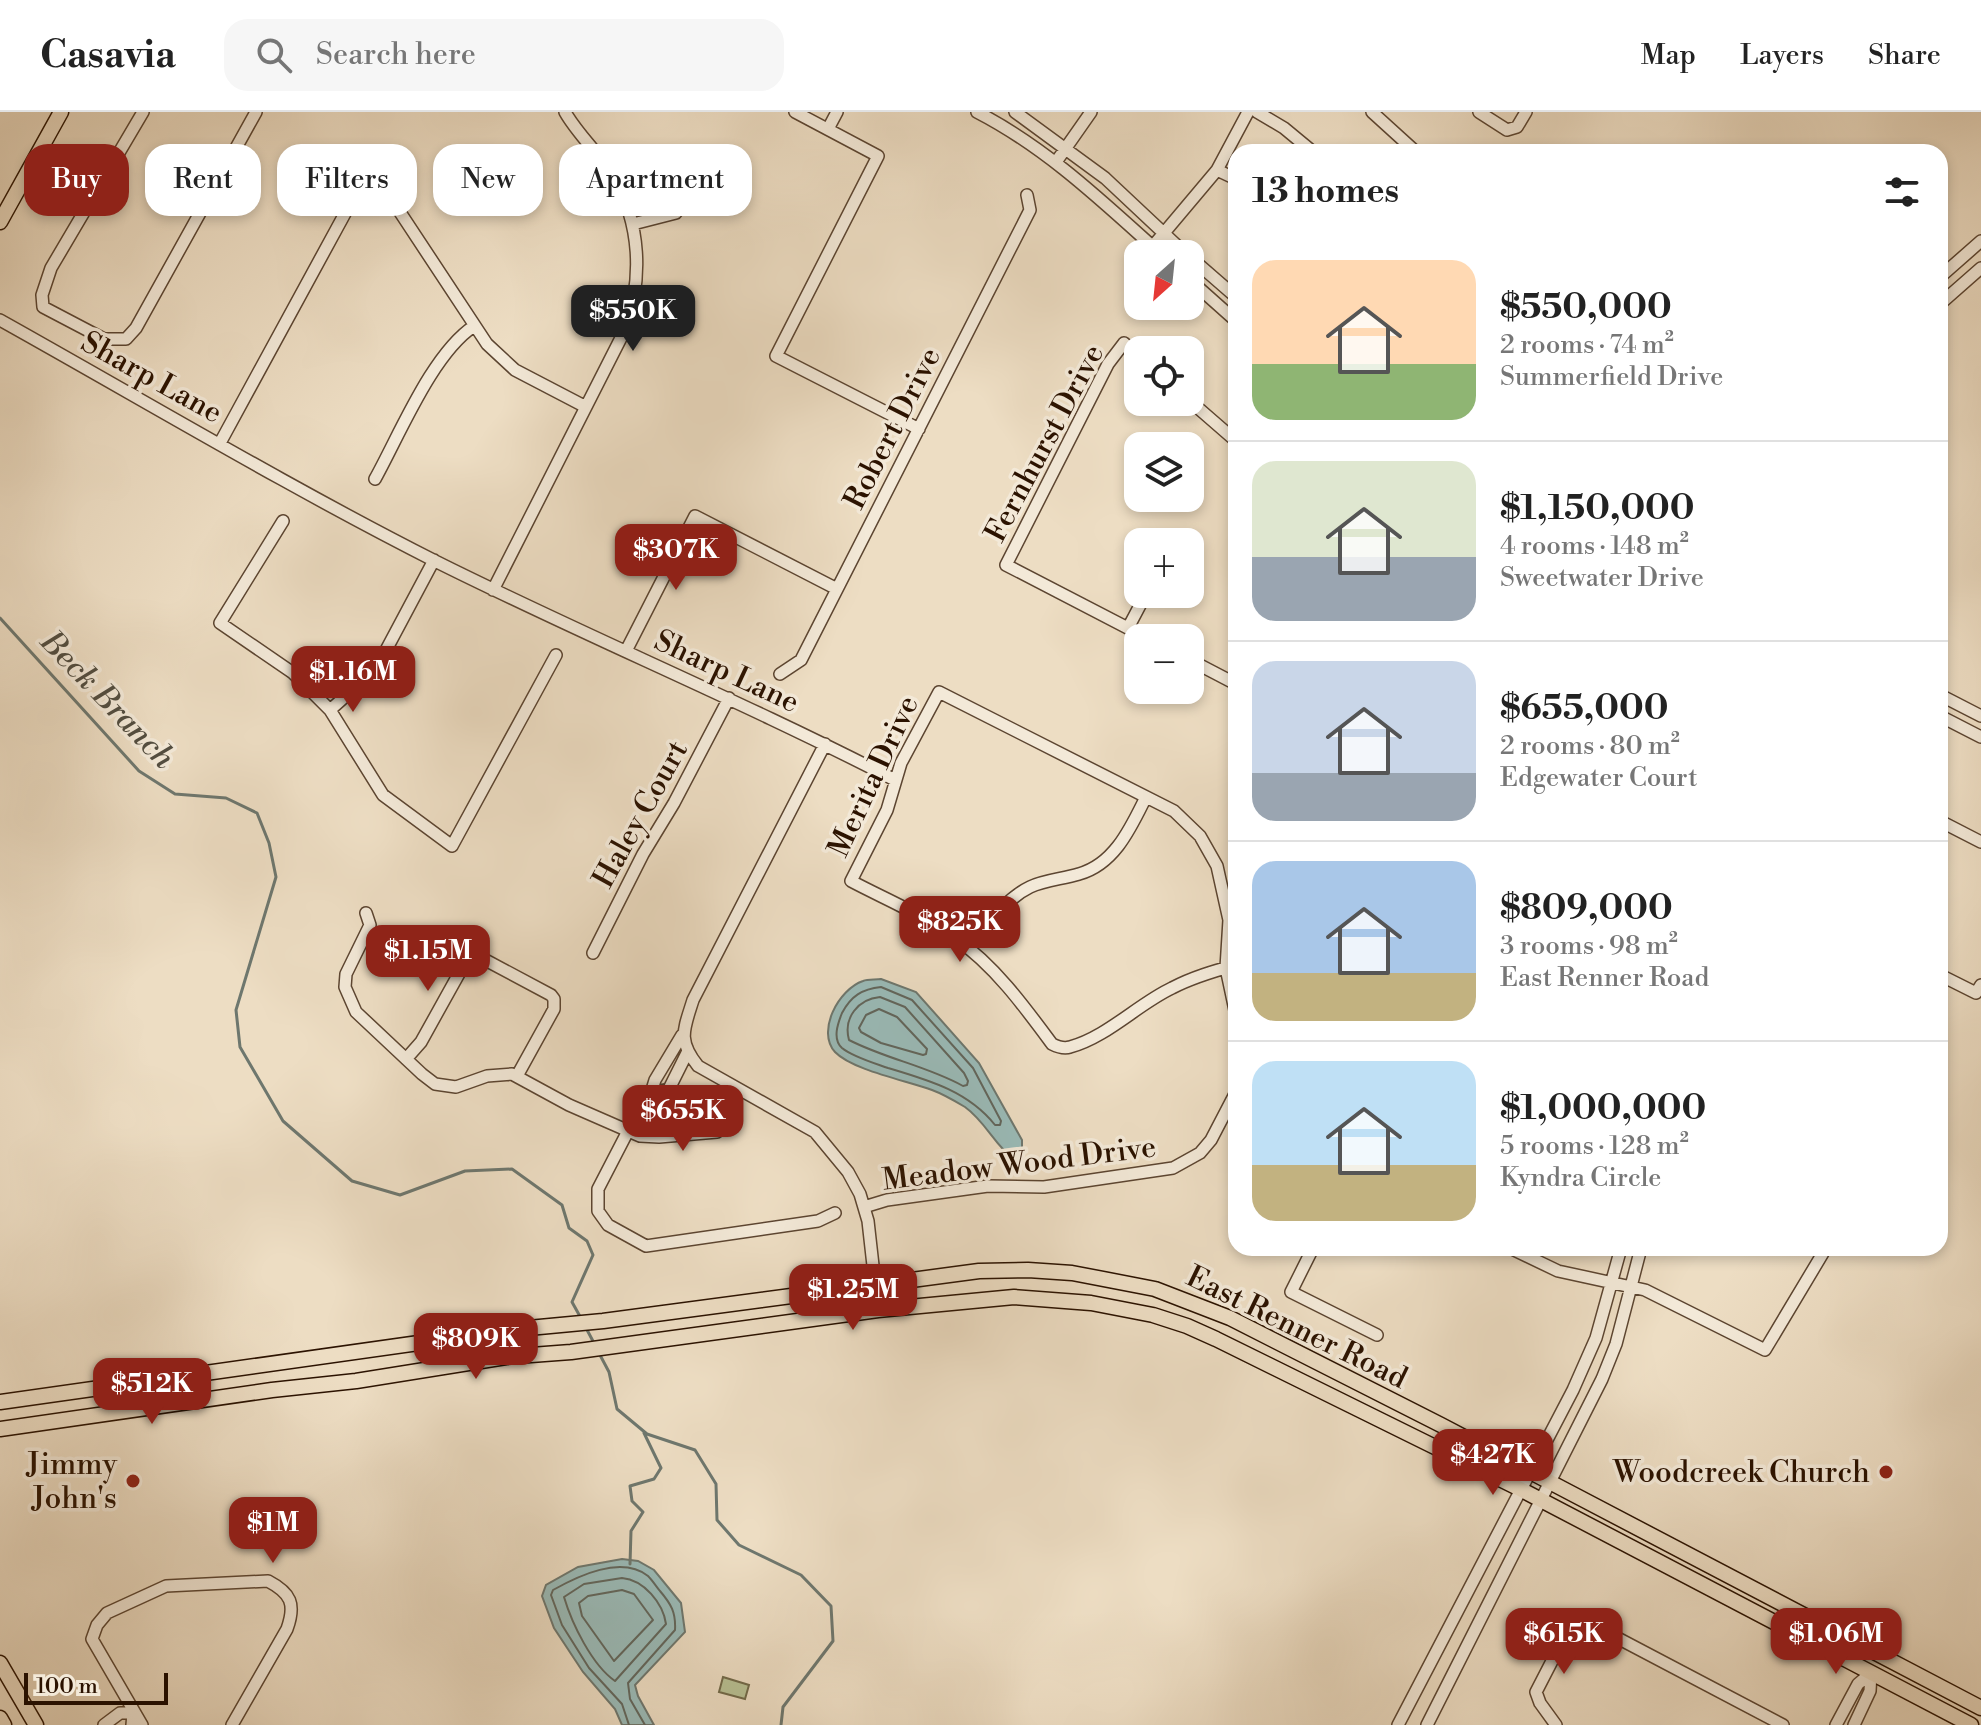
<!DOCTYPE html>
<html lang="en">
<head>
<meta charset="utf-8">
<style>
  :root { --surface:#fff; --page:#f6f6f6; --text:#222; --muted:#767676; --line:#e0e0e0; --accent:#8f2418 }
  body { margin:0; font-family:"Libre Bodoni",serif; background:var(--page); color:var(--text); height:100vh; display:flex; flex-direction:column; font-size:30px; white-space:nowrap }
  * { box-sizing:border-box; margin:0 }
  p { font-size:26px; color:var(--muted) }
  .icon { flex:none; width:44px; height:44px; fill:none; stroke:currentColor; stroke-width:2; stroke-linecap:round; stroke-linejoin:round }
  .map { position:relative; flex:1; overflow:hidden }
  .sheet { position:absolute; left:1228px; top:32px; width:720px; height:1112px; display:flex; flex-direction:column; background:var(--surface); border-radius:24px; box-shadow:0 4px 12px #0003 }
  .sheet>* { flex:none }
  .top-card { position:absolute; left:24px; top:32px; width:760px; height:72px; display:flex; gap:16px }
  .needle { width:52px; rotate:207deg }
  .tools { position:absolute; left:1124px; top:128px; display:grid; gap:16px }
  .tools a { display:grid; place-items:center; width:80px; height:80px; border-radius:16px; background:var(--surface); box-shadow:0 4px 12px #0003; font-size:40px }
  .scale { position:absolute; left:24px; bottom:20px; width:144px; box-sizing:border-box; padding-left:8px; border:4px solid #2b1200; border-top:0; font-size:22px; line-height:28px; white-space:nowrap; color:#2b1200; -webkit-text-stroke:6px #f3e9d8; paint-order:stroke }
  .price { position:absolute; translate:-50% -68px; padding:0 18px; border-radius:16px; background:var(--accent); color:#fff; font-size:26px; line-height:52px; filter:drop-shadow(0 2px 4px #0008) }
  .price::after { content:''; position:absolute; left:50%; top:48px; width:24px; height:18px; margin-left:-12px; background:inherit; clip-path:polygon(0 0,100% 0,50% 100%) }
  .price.current { background:#222; color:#fff }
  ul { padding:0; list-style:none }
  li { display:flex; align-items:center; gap:24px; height:200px; padding:0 24px }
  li+li { border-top:2px solid var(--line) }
  li span { display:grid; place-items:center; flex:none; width:224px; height:160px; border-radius:24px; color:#555 }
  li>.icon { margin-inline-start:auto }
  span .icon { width:96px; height:96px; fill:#fffc; stroke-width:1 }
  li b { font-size:34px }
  h2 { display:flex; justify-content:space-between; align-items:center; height:96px; padding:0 24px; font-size:34px }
  .pill { padding:0 28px; border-radius:24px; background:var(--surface); box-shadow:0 4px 12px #0003; font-size:28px; line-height:72px }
  .pill.current { background:var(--accent); color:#fff }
  header { display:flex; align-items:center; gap:48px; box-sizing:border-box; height:112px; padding:0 40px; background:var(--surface); border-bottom:2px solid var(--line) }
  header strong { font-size:38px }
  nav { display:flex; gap:44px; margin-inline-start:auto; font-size:28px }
  .search { width:560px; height:72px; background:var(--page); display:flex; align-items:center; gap:20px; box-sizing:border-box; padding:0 28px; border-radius:24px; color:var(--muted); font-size:30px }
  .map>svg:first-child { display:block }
  .green { fill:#b8c194; stroke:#726a4a; stroke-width:2 }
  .water { fill:#9abbb8; stroke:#6e776e; stroke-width:2 }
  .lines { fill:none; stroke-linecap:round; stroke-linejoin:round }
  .shore { stroke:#62665c; stroke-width:2 }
  .stream { stroke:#6e776e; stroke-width:3 }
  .minor-casing { stroke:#5c4531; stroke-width:14 }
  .major-casing { stroke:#2b1200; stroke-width:17 }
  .minor { stroke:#f3e9d8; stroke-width:11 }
  .major { stroke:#edddc3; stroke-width:14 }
  .poi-dot { fill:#8f2418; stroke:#f3e9d8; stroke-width:3 }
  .labels { text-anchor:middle; stroke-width:7; stroke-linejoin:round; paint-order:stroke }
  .street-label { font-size:30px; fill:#2b1200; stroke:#f3e9d8 }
  .poi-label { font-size:30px; fill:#2b1200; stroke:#f3e9d8; text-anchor:end }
  .water-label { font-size:32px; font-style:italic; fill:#524d40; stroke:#f3e9d8 }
</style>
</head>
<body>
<header>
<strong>Casavia</strong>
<div class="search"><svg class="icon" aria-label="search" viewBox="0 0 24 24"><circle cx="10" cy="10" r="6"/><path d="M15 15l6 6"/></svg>Search here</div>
<nav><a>Map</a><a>Layers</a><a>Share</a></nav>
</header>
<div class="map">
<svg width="1981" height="1613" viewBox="0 0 1981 1613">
  <rect width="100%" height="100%" fill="#edddc3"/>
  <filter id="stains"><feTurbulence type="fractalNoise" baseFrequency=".0025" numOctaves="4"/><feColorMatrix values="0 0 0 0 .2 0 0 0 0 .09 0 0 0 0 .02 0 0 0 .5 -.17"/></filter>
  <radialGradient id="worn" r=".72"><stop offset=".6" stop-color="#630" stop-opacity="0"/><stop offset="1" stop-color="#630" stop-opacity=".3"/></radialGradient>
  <!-- green -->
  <path class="green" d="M723 1565 749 1573 745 1587 719 1580Z"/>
  <!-- water -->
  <path class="water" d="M881 867 916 880 979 951 1022 1028V1041L1015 1048C995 1034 986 1010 965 995 955 989 943 982 932 978 908 969 852 958 835 940 816 919 839 877 863 869 868 867 876 868 881 867Z
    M622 1447 638 1449 654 1458 681 1491 685 1520 635 1573 638 1584 654 1613H622L615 1597 583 1560 554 1516 542 1484 546 1473 578 1455Z"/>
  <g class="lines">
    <!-- shore -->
    <path class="shore" d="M881 875 912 888 973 956 1001 1009 1000 1013H995C968 979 928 968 888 956 874 951 853 945 842 936 832 927 838 911 842 901 851 884 862 877 881 875Z
      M880 885 905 895 964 961 968 969 967 973 963 974C927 954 886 947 849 928 843 906 858 887 880 885Z
      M879 897 897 905 927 937 926 942 923 943 881 931 861 920 859 916 866 903Z
      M622 1466C644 1468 663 1491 666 1512L615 1569C592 1553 572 1512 564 1485L584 1472Z
      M622 1478 634 1482 653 1508 614 1549 582 1504 579 1491 588 1484Z
      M629 1613 622 1592 589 1556 562 1513 551 1483 553 1478C578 1464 621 1443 648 1464 652 1468 656 1474 660 1479 671 1492 676 1500 675 1518L628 1571 630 1587 645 1613"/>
    <!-- stream -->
    <path class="stream" d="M0 506 139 659 175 682 226 686 257 701 269 731 276 765 236 898 240 935 283 1009 352 1069 400 1083 465 1059 512 1057 562 1093 569 1116 587 1129 593 1143 572 1190 582 1208
      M585 1214 595 1233
      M600 1243 609 1260 617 1297 647 1322 695 1338 716 1372 717 1408 739 1433 801 1463 831 1494 833 1529 783 1595 781 1613
      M630 1452 631 1419 643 1400 632 1389 630 1374 654 1367 661 1356 644 1321"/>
    <defs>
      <path id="minor" d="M143 0 51 156 42 183 43 195 104 227H126L136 216 256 0
        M795 0 878 44 776 244 919 317
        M977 0C1047 36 1103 90 1161 142
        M1015 0 1105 66 1186 142
        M1257 0 1284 16 1313 40
        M1372 0 1416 40
        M1479 0 1507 18 1517 15 1526 0
        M828 17 837 0
        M1056 50 1091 0
        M1217 58 1236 67
        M633 112 676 101
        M1153 134 1217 58 1248 0
        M1190 145 1236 185
        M1940 165 1981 129
        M1190 168 1236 209
        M1940 192 1981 156
        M0 208C145 289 287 374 435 449 587 525 744 590 895 668
        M1138 244 1124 231 1108 252 1006 453 1147 526
        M1190 289 1236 329
        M220 331 355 83C367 74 376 73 388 82L487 232 515 258 586 295
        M375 367C400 322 432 242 474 214
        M283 409 220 511 293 561 330 598 383 683 452 734 556 543
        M493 478 625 218C643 167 641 112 613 64 599 41 578 23 565 0
        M1128 516 1146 482
        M626 539 695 404 837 477
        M1190 548 1236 572
        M780 562 801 548 1030 98 1027 83
        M1940 583 1981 604
        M330 598 376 557 434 448
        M1940 604 1981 625
        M825 632 693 888C684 917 677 928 698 954L815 1020 848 1060 860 1082 868 1109 878 1198
        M1940 709 1981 730
        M366 801 370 813 346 862 345 875 356 900 422 962 435 972 456 975 487 964 512 962 569 993 640 1024 659 1025 717 1020 729 1009
        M968 836C986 815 1005 787 1030 775 1045 768 1063 767 1079 762 1115 752 1131 715 1146 685
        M593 841 643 742 674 691 729 586
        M1236 853C1214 859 1193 865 1172 876 1138 892 1107 925 1070 935 1064 937 1058 935 1052 932 1024 894 994 853 955 826 924 803 885 787 851 769L887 698 901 651 939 580 1174 699 1200 724 1217 754 1229 808 1226 856 1236 903
        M1940 863 1976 881 1981 873
        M682 923 655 968 651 981 628 1019 598 1077V1099L608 1113 646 1134 818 1109 835 1101
        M406 947 421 930 466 849 476 843 551 883 554 887V897L517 964
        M651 981 669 977 687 941
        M864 1095 887 1088 988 1074 1044 1075 1173 1056 1200 1041 1211 1028 1236 980
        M1313 1136 1291 1180 1377 1223
        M1510 1136 1558 1159 1645 1178 1765 1238 1826 1136
        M104 1613 120 1601H133L132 1613
        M142 1613 92 1527 97 1513 107 1501 166 1474 268 1469C291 1481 296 1492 287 1517L232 1613
        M1398 1613 1573 1278 1596 1226 1621 1136
        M1427 1613 1602 1267 1616 1232 1641 1136
        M1556 1613 1540 1591 1536 1580 1570 1514 1578 1510 1589 1511 1783 1613
        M1836 1613 1858 1572 1871 1561
        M1854 1613 1870 1579 1871 1561"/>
      <path id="major" d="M0 110 61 0
        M0 1290 518 1217 603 1209 979 1159 1028 1158 1072 1161 1155 1177 1230 1206 1441 1313 1981 1596
        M0 1317 272 1278 356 1269 506 1245 571 1240 878 1198 1014 1185 1091 1191 1153 1203 1187 1214 1216 1227 1520 1377 1971 1613
        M0 1551 36 1613
        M0 1606 4 1613"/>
    </defs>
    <!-- minor casing -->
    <use href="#minor" class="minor-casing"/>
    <!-- major casing -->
    <use href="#major" class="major-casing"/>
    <!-- minor -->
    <use href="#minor" class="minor"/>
    <!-- major -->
    <use href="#major" class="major"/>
  </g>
  <!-- markers -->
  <g class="poi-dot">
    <circle cx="1886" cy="1360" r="8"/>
    <circle cx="133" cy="1369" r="8"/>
  </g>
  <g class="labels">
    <!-- street labels -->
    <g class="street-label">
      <text transform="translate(152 265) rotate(29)" y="10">Sharp Lane</text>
      <text transform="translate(892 316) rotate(-63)" y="10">Robert Drive</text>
      <text transform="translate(1044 331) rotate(-62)" y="10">Fernhurst Drive</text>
      <text transform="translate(727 559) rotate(25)" y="10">Sharp Lane</text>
      <text transform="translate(873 664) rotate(-65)" y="10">Merita Drive</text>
      <text transform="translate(640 702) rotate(-61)" y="10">Haley Court</text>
      <text transform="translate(1019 1051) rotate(-7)" y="10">Meadow Wood Drive</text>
      <text transform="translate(1297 1215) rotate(26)" y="10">East Renner Road</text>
    </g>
    <!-- poi labels -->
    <g class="poi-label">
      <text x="117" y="1362">Jimmy<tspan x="117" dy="34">John's</tspan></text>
      <text x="1870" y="1370">Woodcreek Church</text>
    </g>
    <!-- water labels -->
    <g class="water-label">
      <text transform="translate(108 587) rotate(46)" y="11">Beck Branch</text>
    </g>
  </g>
  <rect width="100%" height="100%" filter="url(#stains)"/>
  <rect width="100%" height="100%" fill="url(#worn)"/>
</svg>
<div class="tools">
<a><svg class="needle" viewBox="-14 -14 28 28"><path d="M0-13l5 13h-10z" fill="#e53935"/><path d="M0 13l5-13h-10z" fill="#767676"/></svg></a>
<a><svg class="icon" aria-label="locate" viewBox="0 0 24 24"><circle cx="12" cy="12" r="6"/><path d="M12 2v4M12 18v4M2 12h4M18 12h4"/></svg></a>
<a><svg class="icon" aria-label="layers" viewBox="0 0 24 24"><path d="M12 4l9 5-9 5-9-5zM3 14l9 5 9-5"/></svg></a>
<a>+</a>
<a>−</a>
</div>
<div class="scale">100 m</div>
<b class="price current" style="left:633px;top:241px">$550K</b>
<b class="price" style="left:676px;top:480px">$307K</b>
<b class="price" style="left:353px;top:602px">$1.16M</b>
<b class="price" style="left:960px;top:852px">$825K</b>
<b class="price" style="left:428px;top:881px">$1.15M</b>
<b class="price" style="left:683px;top:1041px">$655K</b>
<b class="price" style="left:853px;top:1220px">$1.25M</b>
<b class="price" style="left:476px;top:1269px">$809K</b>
<b class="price" style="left:152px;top:1314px">$512K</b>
<b class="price" style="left:1493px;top:1385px">$427K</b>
<b class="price" style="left:273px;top:1453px">$1M</b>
<b class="price" style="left:1564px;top:1564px">$615K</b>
<b class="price" style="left:1836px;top:1564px">$1.06M</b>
<div class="top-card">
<a class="pill current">Buy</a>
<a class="pill">Rent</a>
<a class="pill">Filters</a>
<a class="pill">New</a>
<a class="pill">Apartment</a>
</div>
<section class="sheet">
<h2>13 homes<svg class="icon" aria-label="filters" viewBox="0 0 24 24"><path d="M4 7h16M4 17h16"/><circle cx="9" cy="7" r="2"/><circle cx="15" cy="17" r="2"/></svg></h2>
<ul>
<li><span style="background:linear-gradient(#ffd9b3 65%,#8fb573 0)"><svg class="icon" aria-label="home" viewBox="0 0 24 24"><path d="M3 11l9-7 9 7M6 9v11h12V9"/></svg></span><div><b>$550,000</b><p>2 rooms · 74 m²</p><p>Summerfield Drive</p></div></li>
<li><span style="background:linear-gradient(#dfe7d0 60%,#9aa5b1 0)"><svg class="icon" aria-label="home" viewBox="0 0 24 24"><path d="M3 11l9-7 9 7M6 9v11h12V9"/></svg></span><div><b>$1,150,000</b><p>4 rooms · 148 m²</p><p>Sweetwater Drive</p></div></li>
<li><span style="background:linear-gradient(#c9d6e8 70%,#9aa5b1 0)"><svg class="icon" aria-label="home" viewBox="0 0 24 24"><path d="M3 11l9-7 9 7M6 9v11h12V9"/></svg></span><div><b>$655,000</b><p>2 rooms · 80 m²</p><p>Edgewater Court</p></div></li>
<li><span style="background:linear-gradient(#a9c7e8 70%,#c2b280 0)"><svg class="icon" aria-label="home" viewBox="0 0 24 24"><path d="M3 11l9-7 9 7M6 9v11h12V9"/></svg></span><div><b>$809,000</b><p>3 rooms · 98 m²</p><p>East Renner Road</p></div></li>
<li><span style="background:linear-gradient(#bfe0f5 65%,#c2b280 0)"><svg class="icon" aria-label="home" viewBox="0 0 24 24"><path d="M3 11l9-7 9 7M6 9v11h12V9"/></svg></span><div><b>$1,000,000</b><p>5 rooms · 128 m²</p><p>Kyndra Circle</p></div></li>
</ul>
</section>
</div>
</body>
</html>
